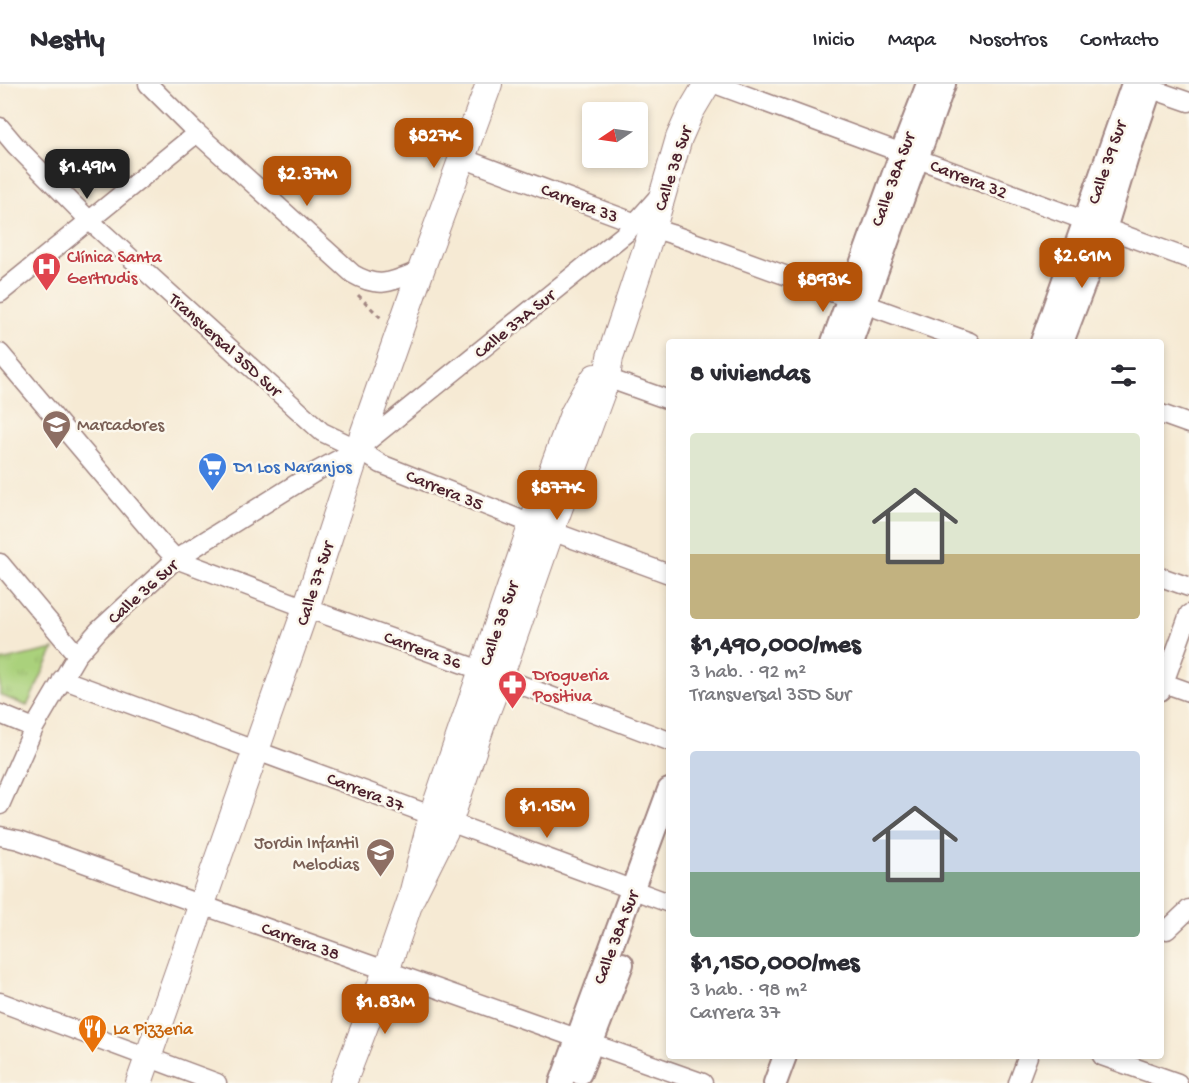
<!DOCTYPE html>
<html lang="es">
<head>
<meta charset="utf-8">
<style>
  :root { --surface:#fff; --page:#f2f2f3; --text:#2b2b33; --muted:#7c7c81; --line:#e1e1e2; --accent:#b45309 }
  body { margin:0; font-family:"Gochi Hand",sans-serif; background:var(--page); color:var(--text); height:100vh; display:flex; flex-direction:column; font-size:22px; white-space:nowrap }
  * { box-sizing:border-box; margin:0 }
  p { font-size:20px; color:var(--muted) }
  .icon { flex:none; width:33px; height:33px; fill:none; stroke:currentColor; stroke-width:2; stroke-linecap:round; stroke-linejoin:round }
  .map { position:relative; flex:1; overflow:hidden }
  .details { position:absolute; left:666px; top:255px; width:498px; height:720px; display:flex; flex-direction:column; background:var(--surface); border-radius:6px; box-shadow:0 3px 9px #0003 }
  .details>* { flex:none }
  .needle { width:39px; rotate:257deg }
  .tools { position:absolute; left:582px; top:18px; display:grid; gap:12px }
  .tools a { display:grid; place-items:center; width:66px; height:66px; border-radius:6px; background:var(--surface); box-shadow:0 3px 9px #0003; font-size:30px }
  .price { position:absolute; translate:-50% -51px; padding:0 14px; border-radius:12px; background:var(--accent); color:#fff; font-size:20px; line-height:39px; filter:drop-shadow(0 2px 3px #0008) }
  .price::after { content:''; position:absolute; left:50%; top:36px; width:18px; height:14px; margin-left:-9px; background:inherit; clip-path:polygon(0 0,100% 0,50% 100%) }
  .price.current { background:#222; color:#fff }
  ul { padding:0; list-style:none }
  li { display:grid; align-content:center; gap:12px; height:318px; padding:0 24px }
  li span { display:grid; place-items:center; height:186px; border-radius:6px; color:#555 }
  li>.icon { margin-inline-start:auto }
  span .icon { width:108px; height:108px; fill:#fffc; stroke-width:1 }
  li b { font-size:26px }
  h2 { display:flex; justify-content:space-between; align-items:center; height:72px; padding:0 24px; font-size:26px }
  header { display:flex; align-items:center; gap:36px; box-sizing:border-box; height:84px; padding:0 30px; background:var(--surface); border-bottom:2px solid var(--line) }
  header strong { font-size:28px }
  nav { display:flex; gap:33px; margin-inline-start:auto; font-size:21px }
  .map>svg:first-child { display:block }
  .park { fill:url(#park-tufts); stroke:#7a7853; stroke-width:1.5 }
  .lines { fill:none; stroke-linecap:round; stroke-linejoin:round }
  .minor-casing { stroke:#a08480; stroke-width:21 }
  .tertiary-casing { stroke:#a08480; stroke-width:26 }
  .secondary-casing { stroke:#a08480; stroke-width:28 }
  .path { stroke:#a08480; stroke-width:3; stroke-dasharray:4.5 4.5; stroke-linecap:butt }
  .minor { stroke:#fff; stroke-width:18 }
  .tertiary { stroke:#fff; stroke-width:22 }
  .secondary { stroke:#fff; stroke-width:26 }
  .labels { text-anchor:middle; stroke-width:5; stroke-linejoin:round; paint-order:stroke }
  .street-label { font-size:18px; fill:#4a1f2b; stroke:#fbf7ec }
  .health-label { font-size:18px; fill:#be3a42; stroke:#fbf7ec; text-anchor:start }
  .education-label { font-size:18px; fill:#785e54; stroke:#fbf7ec; text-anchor:start }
  .shop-label { font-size:18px; fill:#366cbe; stroke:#fbf7ec; text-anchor:start }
  .food-label { font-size:18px; fill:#c56008; stroke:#fbf7ec; text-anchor:start }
</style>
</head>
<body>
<header>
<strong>Nestly</strong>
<nav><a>Inicio</a><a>Mapa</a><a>Nosotros</a><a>Contacto</a></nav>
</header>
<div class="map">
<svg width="1189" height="999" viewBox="0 0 1189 999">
  <defs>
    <pattern id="park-tufts" width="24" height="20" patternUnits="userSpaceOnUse" patternTransform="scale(1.5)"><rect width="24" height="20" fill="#aad17b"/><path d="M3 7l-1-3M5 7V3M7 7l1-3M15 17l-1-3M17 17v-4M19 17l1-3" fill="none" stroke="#94b36a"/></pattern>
  </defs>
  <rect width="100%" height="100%" fill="#fbf7ec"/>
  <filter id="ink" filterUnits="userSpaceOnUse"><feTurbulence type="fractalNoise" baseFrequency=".0167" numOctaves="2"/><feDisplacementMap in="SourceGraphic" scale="12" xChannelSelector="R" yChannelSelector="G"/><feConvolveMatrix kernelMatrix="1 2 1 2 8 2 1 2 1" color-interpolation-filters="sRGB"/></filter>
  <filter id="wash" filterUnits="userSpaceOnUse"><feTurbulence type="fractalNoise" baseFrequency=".008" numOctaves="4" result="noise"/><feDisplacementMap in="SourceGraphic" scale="24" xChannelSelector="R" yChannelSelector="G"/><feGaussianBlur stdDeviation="1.35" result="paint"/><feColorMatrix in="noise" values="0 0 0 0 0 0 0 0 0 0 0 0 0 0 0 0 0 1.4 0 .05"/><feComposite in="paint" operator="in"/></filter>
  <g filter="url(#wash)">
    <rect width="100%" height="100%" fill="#f6ead4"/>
    <!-- park -->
    <path class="park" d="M54 565 27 622 0 611V577Z"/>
  </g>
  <g filter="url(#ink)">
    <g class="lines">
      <defs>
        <path id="minor" d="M148 0 197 49 353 190C380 206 394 197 421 186
          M715 0 1189 175
          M1140 1 1189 18
          M0 43 16 62 90 137 322 348 358 365 381 380 532 440 669 490
          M462 74 636 139 671 150 970 258
          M0 209 197 49
          M0 269 160 458 176 475 306 524 500 593 669 657
          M607 294 669 316
          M1161 330 1189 340
          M0 479 77 571
          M1161 493 1189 503
          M62 595C265 668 466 746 669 819
          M1161 598 1189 608
          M1161 607 1189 530
          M0 630 34 644
          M0 721 34 644 77 571 99 546 176 475 317 387 358 365 626 149 659 112
          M0 752 19 756 703 999
          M1167 846 1189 825
          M0 918 217 999
          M1102 972 1178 999
          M1018 999 1028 972"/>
        <path id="tertiary" d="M833 258 898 78 928 0
          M851 258 944 0
          M1042 258 1133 0
          M1062 258 1105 145 1127 73 1152 0
          M580 989 622 880
          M561 999 669 706
          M775 999 785 972"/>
        <path id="secondary" d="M411 815 449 739 482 640 500 593 551 447 607 294 610 273 653 144 679 54 691 27 707 0
          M139 999 306 524 358 365 421 186 489 0
          M343 999 386 887 411 815 432 732 532 440 573 330 585 308 595 293"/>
      </defs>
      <!-- minor casing -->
      <use href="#minor" class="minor-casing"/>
      <!-- tertiary casing -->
      <use href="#tertiary" class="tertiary-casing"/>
      <!-- secondary casing -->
      <use href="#secondary" class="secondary-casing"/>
      <!-- path -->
      <path class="path" d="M358 211 383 236"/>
      <!-- minor -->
      <use href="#minor" class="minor"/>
      <!-- tertiary -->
      <use href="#tertiary" class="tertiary"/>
      <!-- secondary -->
      <use href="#secondary" class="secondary"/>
    </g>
  </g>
  <!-- icons -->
  <defs>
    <symbol id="hospital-pin" viewBox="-11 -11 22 30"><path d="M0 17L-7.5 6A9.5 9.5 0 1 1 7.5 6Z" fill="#e0444e" stroke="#fbf7ec"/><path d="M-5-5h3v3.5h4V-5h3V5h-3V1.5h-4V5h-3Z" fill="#fff"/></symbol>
    <symbol id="school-pin" viewBox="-11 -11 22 30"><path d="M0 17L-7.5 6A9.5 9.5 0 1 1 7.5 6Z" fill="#8d6e63" stroke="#fbf7ec"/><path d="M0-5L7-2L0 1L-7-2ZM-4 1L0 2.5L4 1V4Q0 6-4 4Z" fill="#fff"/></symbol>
    <symbol id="supermarket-pin" viewBox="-11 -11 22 30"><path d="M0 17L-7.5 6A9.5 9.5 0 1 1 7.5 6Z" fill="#3f7fe0" stroke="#fbf7ec"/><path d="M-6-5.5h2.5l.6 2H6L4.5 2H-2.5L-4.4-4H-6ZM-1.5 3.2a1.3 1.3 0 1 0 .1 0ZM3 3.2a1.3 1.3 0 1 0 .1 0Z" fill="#fff"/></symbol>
    <symbol id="pharmacy-pin" viewBox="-11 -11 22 30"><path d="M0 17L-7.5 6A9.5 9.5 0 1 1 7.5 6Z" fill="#e0444e" stroke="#fbf7ec"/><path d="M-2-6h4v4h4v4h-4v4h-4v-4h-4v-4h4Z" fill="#fff"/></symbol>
    <symbol id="restaurant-pin" viewBox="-11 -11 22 30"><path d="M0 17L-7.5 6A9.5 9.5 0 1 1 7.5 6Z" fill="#e8710a" stroke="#fbf7ec"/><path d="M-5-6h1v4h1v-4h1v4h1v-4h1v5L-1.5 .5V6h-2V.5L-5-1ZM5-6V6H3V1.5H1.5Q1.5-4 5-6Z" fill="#fff"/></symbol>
  </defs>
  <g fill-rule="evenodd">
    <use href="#hospital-pin" x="30" y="166" width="33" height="45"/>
    <use href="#school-pin" x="40" y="324" width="33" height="45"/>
    <use href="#supermarket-pin" x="196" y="366" width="33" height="45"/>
    <use href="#pharmacy-pin" x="496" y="584" width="33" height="45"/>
    <use href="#school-pin" x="364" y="752" width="33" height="45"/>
    <use href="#restaurant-pin" x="76" y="928" width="33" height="45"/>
  </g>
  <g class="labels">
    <!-- street labels -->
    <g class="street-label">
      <text transform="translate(1106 78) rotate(-71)" y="6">Calle 39 Sur</text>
      <text transform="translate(672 84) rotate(-72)" y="6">Calle 38 Sur</text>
      <text transform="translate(969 94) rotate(21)" y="6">Carrera 32</text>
      <text transform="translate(892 95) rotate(-70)" y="6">Calle 38A Sur</text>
      <text transform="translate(580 118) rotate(21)" y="6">Carrera 33</text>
      <text transform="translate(514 239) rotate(-39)" y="6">Calle 37A Sur</text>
      <text transform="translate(226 260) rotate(42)" y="6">Transversal 35D Sur</text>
      <text transform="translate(445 405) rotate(22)" y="6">Carrera 35</text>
      <text transform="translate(314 499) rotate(-72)" y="6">Calle 37 Sur</text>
      <text transform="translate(142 507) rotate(-42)" y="6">Calle 36 Sur</text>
      <text transform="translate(498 539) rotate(-71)" y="6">Calle 38 Sur</text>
      <text transform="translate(423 565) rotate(20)" y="6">Carrera 36</text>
      <text transform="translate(366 707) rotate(21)" y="6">Carrera 37</text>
      <text transform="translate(615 853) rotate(-69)" y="6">Calle 38A Sur</text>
      <text transform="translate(301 856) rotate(20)" y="6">Carrera 38</text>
    </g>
    <!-- health labels -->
    <g class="health-label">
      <text x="67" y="178">Clínica Santa<tspan x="67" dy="21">Gertrudis</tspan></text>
      <text x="533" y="596">Drogueria<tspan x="533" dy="21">Positiva</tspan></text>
    </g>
    <!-- education labels -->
    <g class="education-label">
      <text x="77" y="346">Marcadores</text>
      <text x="359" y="764" text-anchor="end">Jordin Infantil<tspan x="359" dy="21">Melodias</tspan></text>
    </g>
    <!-- shop labels -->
    <g class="shop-label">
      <text x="234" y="388">D1 Los Naranjos</text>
    </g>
    <!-- food labels -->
    <g class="food-label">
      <text x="113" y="950">La Pizzeria</text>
    </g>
  </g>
</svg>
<div class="tools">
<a><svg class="needle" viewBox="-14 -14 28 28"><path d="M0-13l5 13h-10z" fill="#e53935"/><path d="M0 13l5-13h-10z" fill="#7c7c81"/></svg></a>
</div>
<b class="price" style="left:434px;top:85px">$827K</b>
<b class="price current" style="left:87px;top:116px">$1.49M</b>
<b class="price" style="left:307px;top:123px">$2.37M</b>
<b class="price" style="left:1082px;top:205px">$2.61M</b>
<b class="price" style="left:823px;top:229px">$893K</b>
<b class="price" style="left:557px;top:437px">$877K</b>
<b class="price" style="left:547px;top:755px">$1.15M</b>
<b class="price" style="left:385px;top:951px">$1.83M</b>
<section class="details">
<h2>8 viviendas<svg class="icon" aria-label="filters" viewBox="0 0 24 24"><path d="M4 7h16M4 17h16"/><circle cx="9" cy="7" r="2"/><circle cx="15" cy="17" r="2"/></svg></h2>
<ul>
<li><span style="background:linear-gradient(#dfe7d0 65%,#c2b280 0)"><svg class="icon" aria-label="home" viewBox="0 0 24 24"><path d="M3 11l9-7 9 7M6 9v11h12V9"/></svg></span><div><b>$1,490,000/mes</b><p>3 hab. · 92 m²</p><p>Transversal 35D Sur</p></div></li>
<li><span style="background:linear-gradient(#c9d6e8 65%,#7fa58c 0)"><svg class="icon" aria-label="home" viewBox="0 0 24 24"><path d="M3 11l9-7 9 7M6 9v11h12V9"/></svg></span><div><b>$1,150,000/mes</b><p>3 hab. · 98 m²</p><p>Carrera 37</p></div></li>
</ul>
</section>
</div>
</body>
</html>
